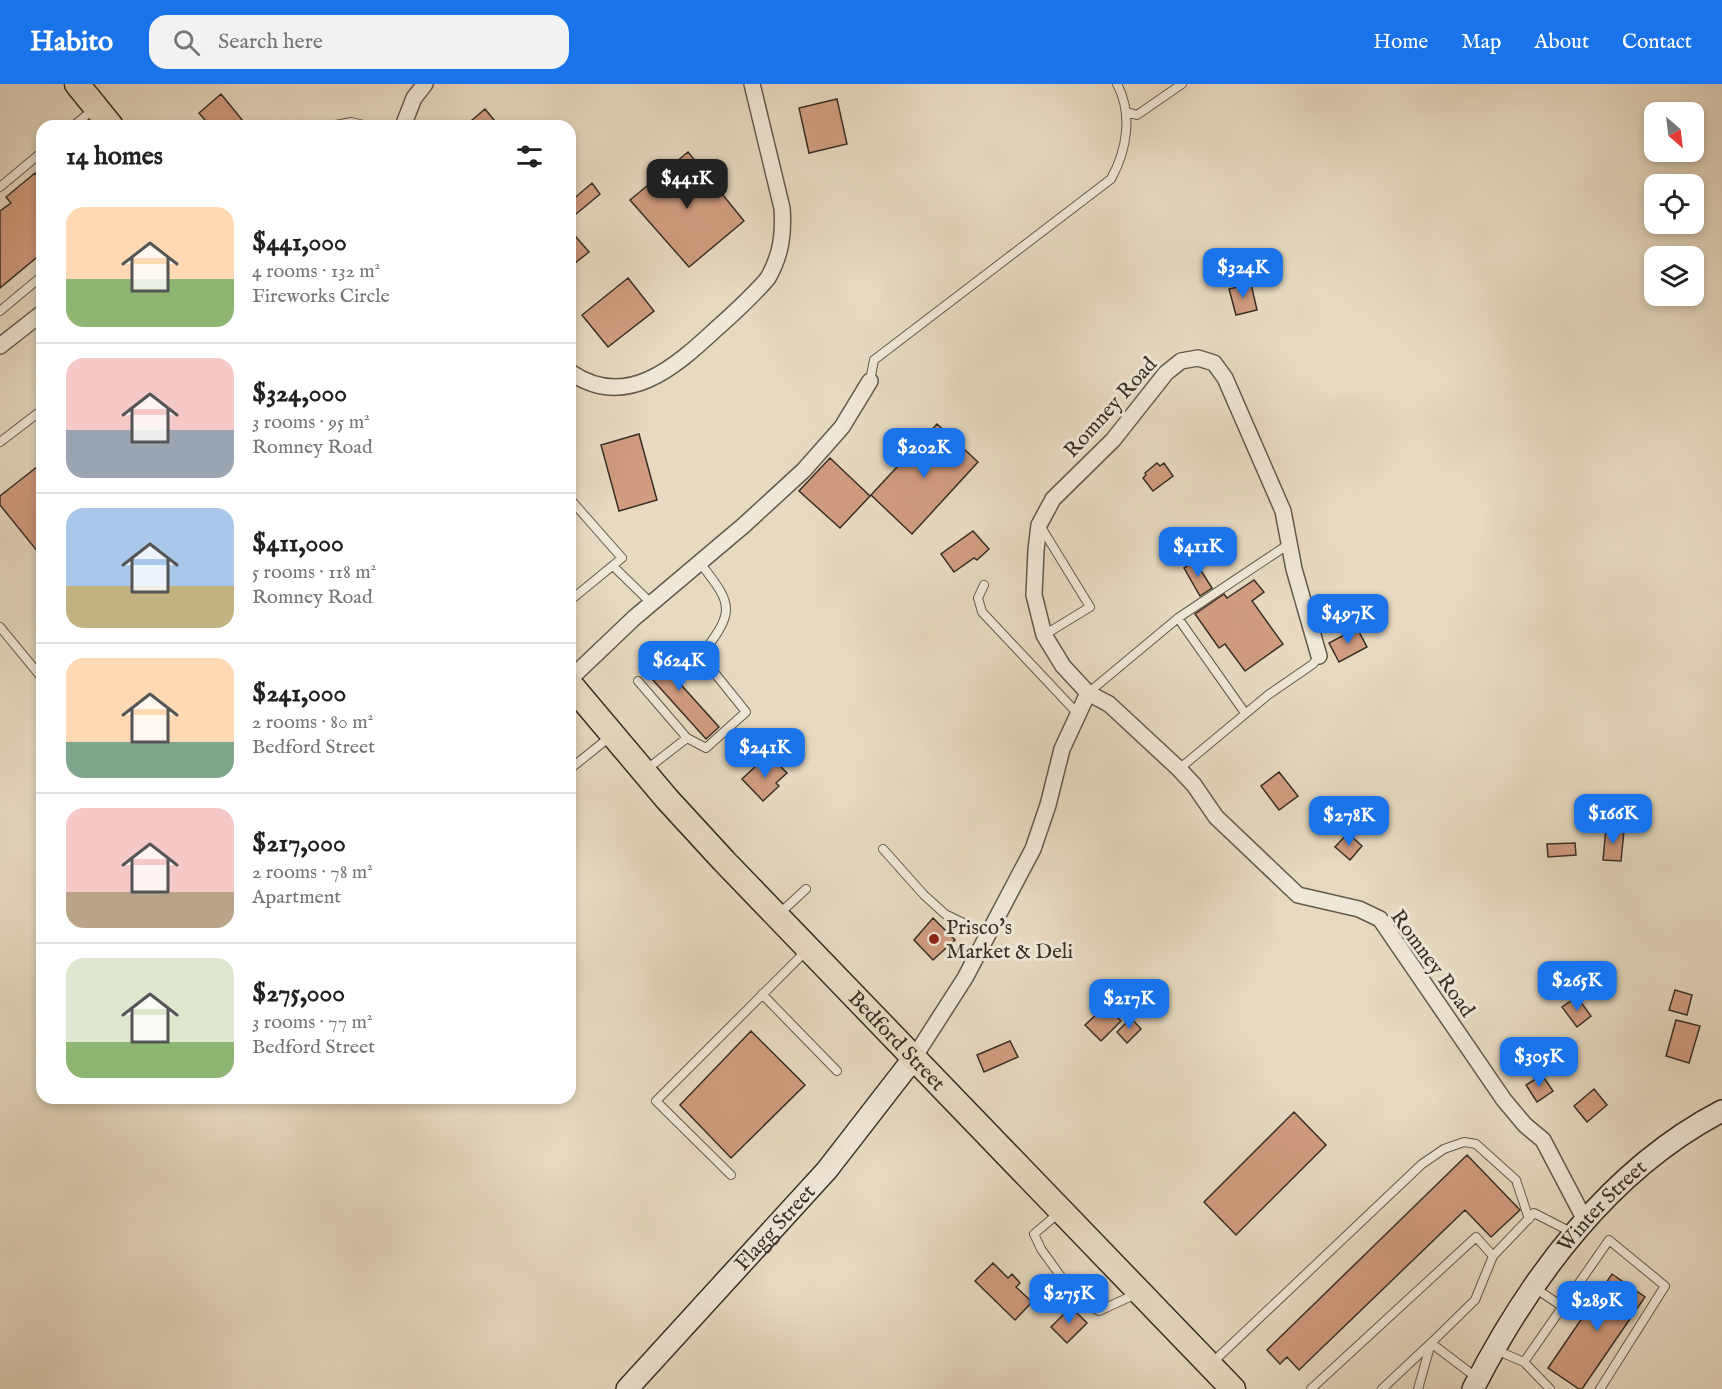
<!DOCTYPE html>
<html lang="en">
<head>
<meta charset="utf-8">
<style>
  :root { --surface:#fff; --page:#f2f2f2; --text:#222; --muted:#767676; --line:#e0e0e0; --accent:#1a73e8 }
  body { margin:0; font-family:"IM FELL English",serif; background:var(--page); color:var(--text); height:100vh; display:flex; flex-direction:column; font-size:22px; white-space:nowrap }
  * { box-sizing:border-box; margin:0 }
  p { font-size:20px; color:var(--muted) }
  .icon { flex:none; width:33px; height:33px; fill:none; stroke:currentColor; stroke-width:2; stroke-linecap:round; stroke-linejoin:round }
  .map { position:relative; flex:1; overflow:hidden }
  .drawer { position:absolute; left:36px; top:36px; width:540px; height:984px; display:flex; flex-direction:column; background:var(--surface); border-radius:18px; box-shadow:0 3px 9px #0003 }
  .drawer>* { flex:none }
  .needle { width:39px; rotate:152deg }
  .controls { position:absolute; left:1644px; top:18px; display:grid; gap:12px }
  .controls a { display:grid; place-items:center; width:60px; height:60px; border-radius:12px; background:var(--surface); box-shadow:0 3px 9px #0003; font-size:30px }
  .price { position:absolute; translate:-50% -51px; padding:0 14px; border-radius:12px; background:var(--accent); color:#fff; font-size:20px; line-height:39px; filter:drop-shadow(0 2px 3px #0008) }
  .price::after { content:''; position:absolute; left:50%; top:36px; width:18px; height:14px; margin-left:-9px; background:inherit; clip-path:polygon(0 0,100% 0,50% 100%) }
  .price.selected { background:#222; color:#fff }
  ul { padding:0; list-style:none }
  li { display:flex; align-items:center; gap:18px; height:150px; padding:0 30px }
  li+li { border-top:2px solid var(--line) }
  li span { display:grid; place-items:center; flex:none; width:168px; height:120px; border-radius:18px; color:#555 }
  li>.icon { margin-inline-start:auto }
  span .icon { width:72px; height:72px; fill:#fffc; stroke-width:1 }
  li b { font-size:26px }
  h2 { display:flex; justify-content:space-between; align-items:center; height:72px; padding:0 30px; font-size:26px }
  header { display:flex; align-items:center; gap:36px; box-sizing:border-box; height:84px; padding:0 30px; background:var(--accent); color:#fff }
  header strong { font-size:28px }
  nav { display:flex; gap:33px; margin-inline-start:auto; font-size:21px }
  .search { width:420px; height:54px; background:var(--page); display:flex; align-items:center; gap:15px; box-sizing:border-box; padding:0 21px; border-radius:18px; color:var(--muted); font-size:22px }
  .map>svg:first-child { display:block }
  .building { fill:#d19c80; stroke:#382f25; stroke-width:1.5 }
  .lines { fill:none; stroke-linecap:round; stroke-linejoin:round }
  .lane-casing { stroke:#645a4c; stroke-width:10 }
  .street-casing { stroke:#645a4c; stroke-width:18 }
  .secondary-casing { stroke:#382f25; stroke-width:24 }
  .primary-casing { stroke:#382f25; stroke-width:27 }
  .lane { stroke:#efe7d7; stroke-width:8 }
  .street { stroke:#efe7d7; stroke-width:15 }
  .secondary { stroke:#efe7d7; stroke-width:21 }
  .primary { stroke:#e7dac1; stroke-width:24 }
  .poi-dot { fill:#8f2418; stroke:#efe7d7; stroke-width:2 }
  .labels { text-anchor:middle; stroke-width:6; stroke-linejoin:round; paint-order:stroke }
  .street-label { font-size:21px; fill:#382f25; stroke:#efe7d7 }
  .poi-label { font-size:21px; fill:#382f25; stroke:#efe7d7; text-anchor:start }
</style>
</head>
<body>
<header>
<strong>Habito</strong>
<div class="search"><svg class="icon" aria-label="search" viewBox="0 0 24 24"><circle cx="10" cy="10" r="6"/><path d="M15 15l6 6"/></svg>Search here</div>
<nav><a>Home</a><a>Map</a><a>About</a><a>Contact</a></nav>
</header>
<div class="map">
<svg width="1722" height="1305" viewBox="0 0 1722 1305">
  <rect width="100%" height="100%" fill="#e7dac1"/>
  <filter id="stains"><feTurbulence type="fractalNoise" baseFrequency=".00333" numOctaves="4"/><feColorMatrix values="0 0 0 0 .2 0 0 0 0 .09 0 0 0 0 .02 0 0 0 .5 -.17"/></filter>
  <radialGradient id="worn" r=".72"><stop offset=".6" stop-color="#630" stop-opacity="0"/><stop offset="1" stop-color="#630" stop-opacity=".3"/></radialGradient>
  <!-- building -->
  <path class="building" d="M221 10 247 42H210L199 29Z
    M837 15 847 60 809 69 799 24Z
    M485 25 499 42H465Z
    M688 68 744 137 689 183 630 116Z
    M35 89 42 98V169L0 204V127L11 119 6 113Z
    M592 99 600 110 570 135V118Z
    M570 146 589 168 570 183Z
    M628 194 654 227 608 263 582 231Z
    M1251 200 1257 226 1236 231 1229 205Z
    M937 340 978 378 912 450 871 411Z
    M639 350 657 416 619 427 601 361Z
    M830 374 870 412 840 444 799 407Z
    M42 379V473L0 421V412Z
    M1157 379 1160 382 1164 379 1173 392 1153 407 1143 394 1146 391 1145 389Z
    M973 447 989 465 977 476 974 474 954 488 941 470Z
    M1195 477 1212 504 1200 512 1184 484Z
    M1254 496 1264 508 1252 517 1283 560 1245 587 1225 560 1219 564 1195 530 1224 510 1227 514Z
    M1357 544 1367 563 1339 578 1329 559Z
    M671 559 680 569 665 583 719 643 706 655 643 585Z
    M772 674 787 689 776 699 779 702 763 717 742 695 758 680 762 684Z
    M1279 688 1298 712 1279 726 1261 702Z
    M1606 744 1624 746 1621 777 1603 776Z
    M1348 749 1362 762 1350 776 1335 763Z
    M1575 759 1576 771 1548 773 1547 760Z
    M933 834 955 856 933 876 914 856Z
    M1675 906 1692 911 1687 931 1669 926Z
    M1577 913 1591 932 1577 943 1562 923Z
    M1110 926 1121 937 1101 957 1085 941 1098 929 1103 933Z
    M1131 934 1141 945 1127 959 1117 948Z
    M1676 936 1700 942 1689 979 1666 972Z
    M751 947 805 1001 731 1074 680 1021Z
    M1010 957 1018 973 984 988 977 971Z
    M1542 991 1553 1007 1537 1018 1526 1001Z
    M1594 1005 1607 1021 1587 1038 1574 1022Z
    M1294 1028 1326 1061 1236 1151 1204 1118Z
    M1467 1071 1520 1126 1491 1153 1465 1126 1299 1286 1287 1273 1280 1280 1267 1266Z
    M993 1179 1008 1194 1012 1190 1020 1199 1016 1203 1032 1218 1015 1236 975 1197Z
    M1612 1190 1645 1213 1582 1305H1579L1548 1284Z
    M1071 1223 1087 1239 1067 1259 1051 1243Z"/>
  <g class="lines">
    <defs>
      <path id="lane" d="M1127 28 1137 31 1182 0
        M73 42 93 26
        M331 42 351 38 368 42
        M0 103 42 68
        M0 227 42 192
        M870 297 874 276 1111 95C1127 66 1133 30 1117 0
        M0 358 42 326
        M570 415 622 474 572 515 570 513
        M1041 443 1090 523 1044 551
        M613 482 651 519
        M984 501 978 514 982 528 1078 630
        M1178 534 1245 629
        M0 543 42 594
        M638 597 687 654 647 685
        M1088 609 1178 534 1289 460
        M687 654 706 664 746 628 701 572C734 527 735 523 700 479
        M570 685 611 652
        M1179 685 1268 611 1313 580 1319 572
        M883 765 924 811 945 830 986 850
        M779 830 806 805
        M762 910 837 987
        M731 1091 656 1017 807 866
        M1060 1128 1034 1150 1041 1165 1077 1215 1099 1227 1136 1210
        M1535 1204 1563 1223
        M1496 1266 1524 1278
        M1213 1278 1422 1080 1444 1065 1464 1058 1476 1060 1516 1096 1529 1135
        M1311 1305 1476 1153 1493 1172 1534 1129 1573 1149
        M1382 1305 1431 1259 1477 1294
        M1418 1305 1431 1259 1475 1216 1493 1172
        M1550 1305 1524 1278 1609 1156 1665 1202 1600 1305"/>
      <path id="street" d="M403 42 414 14 425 0
        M0 262 42 229
        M570 288C626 327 675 283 715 246 734 229 752 213 768 194 781 171 784 150 782 124L752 0
        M1319 572 1294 485 1283 427 1225 294 1214 279 1198 274 1181 277 1166 289 1113 356 1053 415 1039 441 1036 466 1034 511 1044 551 1063 582 1088 609 1109 620 1179 685 1194 701 1216 733 1298 811 1359 825 1380 835 1504 1016 1525 1041 1543 1056 1586 1138
        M570 595 634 534 743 442 804 386 842 343 870 297
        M913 975 965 894 1033 765 1048 721 1062 665 1088 609"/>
      <g id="secondary">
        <path id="s1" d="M627 1305 827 1086 913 975"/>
        <path id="s2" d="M1473 1305C1529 1195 1610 1085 1722 1027"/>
      </g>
      <g id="primary">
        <path d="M77 0 111 42"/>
        <path id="s3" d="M570 600 667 715 724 777 1233 1305"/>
      </g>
    </defs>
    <!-- lane casing -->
    <use href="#lane" class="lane-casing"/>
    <!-- street casing -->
    <use href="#street" class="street-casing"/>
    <!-- secondary casing -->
    <use href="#secondary" class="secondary-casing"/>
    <!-- primary casing -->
    <use href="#primary" class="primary-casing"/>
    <!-- lane -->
    <use href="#lane" class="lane"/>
    <!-- street -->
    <use href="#street" class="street"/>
    <!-- secondary -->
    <use href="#secondary" class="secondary"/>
    <!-- primary -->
    <use href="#primary" class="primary"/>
  </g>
  <!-- markers -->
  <circle class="poi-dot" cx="934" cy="855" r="6"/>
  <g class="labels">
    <!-- street labels -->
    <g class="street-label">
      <text transform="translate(1110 323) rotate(-48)" y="7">Romney Road</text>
      <text transform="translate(1433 879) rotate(54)" y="7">Romney Road</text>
      <text dy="7" stroke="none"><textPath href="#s3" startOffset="484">Bedford Street</textPath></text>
      <text dy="7" stroke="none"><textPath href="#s2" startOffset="225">Winter Street</textPath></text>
      <text dy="7" stroke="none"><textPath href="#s1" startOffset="219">Flagg Street</textPath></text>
    </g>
    <!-- poi labels -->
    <g class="poi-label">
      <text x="946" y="850">Prisco's<tspan x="946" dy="24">Market &amp; Deli</tspan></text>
    </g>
  </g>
  <rect width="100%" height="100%" filter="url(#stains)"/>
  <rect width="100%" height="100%" fill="url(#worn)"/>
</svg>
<div class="controls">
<a><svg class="needle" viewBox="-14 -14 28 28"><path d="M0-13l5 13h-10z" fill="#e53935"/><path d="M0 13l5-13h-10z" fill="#767676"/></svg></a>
<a><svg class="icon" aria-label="locate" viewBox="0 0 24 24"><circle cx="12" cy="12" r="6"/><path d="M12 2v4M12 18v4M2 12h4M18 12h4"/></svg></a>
<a><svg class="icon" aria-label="layers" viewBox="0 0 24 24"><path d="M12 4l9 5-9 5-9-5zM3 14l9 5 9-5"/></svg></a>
</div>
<b class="price selected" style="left:687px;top:126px">$441K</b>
<b class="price" style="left:1243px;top:215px">$324K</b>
<b class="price" style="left:924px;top:395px">$202K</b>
<b class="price" style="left:1198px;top:494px">$411K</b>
<b class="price" style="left:1348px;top:561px">$497K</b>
<b class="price" style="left:679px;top:608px">$624K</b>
<b class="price" style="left:765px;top:695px">$241K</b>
<b class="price" style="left:1613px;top:761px">$166K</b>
<b class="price" style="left:1349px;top:763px">$278K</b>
<b class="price" style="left:1577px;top:928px">$265K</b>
<b class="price" style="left:1129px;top:946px">$217K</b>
<b class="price" style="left:1539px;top:1004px">$305K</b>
<b class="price" style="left:1069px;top:1241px">$275K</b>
<b class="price" style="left:1597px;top:1248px">$289K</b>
<section class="drawer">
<h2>14 homes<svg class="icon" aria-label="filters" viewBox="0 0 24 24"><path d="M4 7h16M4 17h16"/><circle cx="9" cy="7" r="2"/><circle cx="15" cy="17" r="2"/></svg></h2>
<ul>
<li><span style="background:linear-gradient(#ffd9b3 60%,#8fb573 0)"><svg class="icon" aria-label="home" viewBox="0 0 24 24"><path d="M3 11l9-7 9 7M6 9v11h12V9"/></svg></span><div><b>$441,000</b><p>4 rooms · 132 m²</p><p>Fireworks Circle</p></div></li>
<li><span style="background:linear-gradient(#f6c9c9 60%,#9aa5b1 0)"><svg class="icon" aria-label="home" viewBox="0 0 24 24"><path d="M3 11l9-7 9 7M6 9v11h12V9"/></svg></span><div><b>$324,000</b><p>3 rooms · 95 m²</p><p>Romney Road</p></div></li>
<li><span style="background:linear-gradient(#a9c7e8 65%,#c2b280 0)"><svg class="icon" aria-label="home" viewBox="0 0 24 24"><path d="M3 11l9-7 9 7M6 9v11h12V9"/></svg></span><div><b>$411,000</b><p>5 rooms · 118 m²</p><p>Romney Road</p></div></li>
<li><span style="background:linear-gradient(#ffd9b3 70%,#7fa58c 0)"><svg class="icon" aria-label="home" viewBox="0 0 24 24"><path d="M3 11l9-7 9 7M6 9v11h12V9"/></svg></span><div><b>$241,000</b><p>2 rooms · 80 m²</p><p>Bedford Street</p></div></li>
<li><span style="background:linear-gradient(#f6c9c9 70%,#b9a48a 0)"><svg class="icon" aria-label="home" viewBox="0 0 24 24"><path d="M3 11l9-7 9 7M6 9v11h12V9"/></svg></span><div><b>$217,000</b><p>2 rooms · 78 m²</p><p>Apartment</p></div></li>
<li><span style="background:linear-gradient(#dfe7d0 70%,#8fb573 0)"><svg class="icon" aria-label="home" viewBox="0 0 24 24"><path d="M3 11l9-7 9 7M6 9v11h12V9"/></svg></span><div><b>$275,000</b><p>3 rooms · 77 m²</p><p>Bedford Street</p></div></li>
</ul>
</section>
</div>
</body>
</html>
